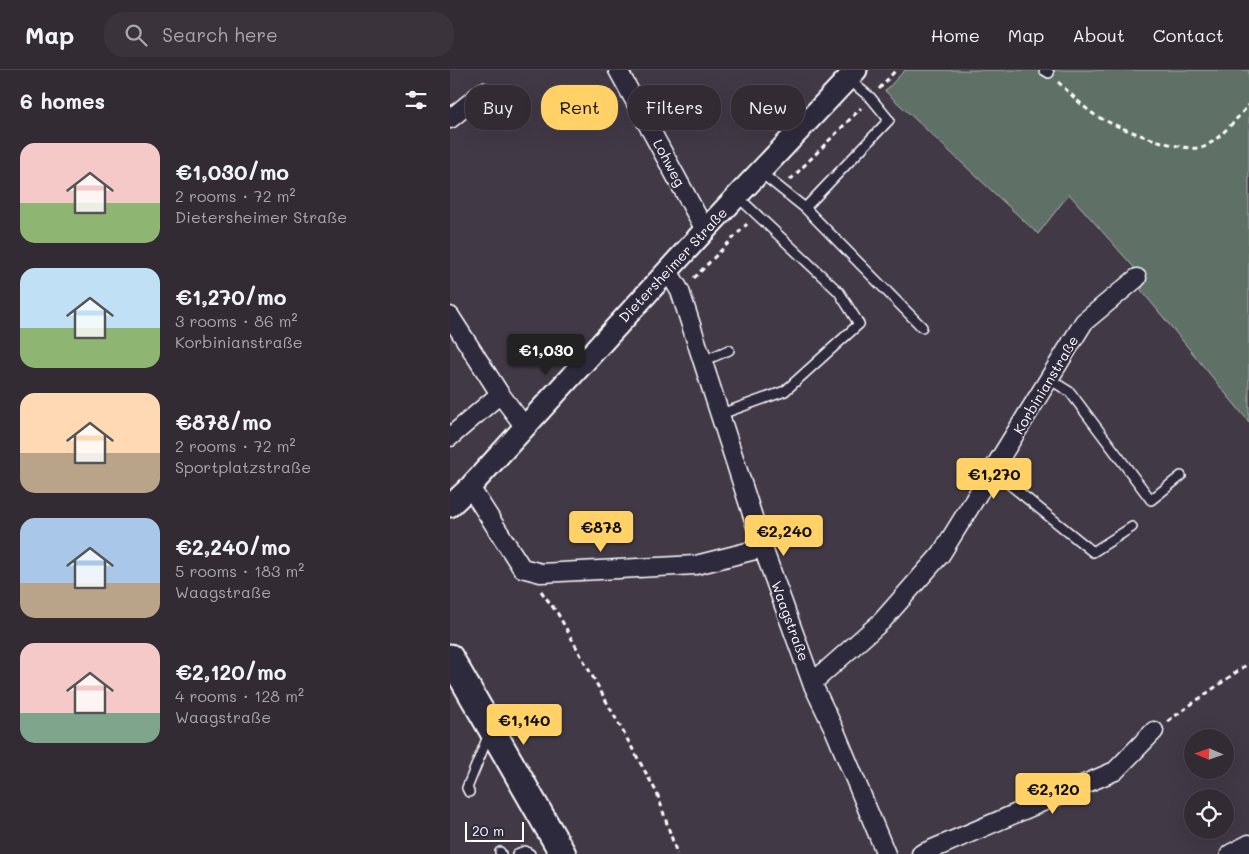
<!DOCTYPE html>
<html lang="en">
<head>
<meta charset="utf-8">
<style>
  :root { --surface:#322b34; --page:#3a333c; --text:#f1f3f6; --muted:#a8a7ac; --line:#4d474f; --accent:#ffd166 }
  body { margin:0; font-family:Mali,sans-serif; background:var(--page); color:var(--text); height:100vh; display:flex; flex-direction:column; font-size:19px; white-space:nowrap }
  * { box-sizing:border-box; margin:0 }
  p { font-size:16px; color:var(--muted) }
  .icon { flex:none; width:28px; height:28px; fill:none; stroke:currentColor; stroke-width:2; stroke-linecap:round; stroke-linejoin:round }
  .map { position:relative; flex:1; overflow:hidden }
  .panel { display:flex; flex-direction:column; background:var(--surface); width:450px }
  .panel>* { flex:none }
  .top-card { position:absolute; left:15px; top:15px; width:475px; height:45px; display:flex; gap:10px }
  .needle { width:32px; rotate:272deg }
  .controls { position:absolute; left:734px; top:659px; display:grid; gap:10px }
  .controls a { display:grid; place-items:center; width:50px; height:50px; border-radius:50%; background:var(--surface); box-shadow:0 5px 20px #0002,0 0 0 1px var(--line); font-size:25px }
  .scale { position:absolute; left:15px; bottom:12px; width:59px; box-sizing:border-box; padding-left:5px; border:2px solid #fff; border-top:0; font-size:14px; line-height:18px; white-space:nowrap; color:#fff; -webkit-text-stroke:4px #2f2a3d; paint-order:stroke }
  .price { position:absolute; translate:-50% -42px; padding:0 11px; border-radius:5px; background:var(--accent); color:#111; font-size:16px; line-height:32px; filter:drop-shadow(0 1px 2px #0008) }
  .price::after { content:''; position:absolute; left:50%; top:30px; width:15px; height:11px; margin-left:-8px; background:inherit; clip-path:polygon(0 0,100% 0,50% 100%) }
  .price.active { background:#222; color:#fff }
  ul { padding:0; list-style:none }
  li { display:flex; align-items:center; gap:15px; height:125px; padding:0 20px }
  li span { display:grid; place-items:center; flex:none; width:140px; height:100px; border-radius:15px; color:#555 }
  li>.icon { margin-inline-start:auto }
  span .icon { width:60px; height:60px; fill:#fffc; stroke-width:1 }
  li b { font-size:21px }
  h2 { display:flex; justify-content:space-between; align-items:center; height:60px; padding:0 20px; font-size:21px }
  .tag { padding:0 18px; border-radius:20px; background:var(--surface); box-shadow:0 5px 20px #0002,0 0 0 1px var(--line); font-size:18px; line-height:45px }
  .tag.active { background:var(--accent); color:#111 }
  header { display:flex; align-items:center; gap:30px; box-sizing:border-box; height:70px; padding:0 25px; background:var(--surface); border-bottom:1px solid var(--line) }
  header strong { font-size:24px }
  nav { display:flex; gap:28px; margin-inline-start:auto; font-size:18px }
  .search { width:350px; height:45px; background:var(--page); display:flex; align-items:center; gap:12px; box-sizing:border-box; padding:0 18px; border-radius:20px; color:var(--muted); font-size:19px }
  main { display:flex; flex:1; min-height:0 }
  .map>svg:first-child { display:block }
  .grass { fill:#5e6f66; stroke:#aeb7b2 }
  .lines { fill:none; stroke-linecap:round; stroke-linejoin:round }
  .service-casing { stroke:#fff; stroke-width:12 }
  .minor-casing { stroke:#fff; stroke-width:21 }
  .tertiary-casing { stroke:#fff; stroke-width:25 }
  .secondary-casing { stroke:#fff; stroke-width:29 }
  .path { stroke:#fff; stroke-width:3; stroke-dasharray:5 4; stroke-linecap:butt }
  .service { stroke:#2f2a3d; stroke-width:9 }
  .minor { stroke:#2f2a3d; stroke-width:18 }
  .tertiary { stroke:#2f2a3d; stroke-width:21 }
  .secondary { stroke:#2f2a3d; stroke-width:25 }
  .labels { text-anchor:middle; stroke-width:4; stroke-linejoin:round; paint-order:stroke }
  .street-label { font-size:14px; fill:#fff; stroke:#2f2a3d }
</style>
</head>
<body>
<header>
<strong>Map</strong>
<div class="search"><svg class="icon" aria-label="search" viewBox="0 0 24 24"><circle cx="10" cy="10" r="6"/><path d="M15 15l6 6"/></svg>Search here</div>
<nav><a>Home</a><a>Map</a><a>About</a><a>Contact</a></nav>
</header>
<main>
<section class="panel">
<h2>6 homes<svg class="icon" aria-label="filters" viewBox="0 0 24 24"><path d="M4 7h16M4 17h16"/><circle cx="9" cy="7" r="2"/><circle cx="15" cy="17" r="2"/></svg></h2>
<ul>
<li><span style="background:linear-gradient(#f6c9c9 60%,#8fb573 0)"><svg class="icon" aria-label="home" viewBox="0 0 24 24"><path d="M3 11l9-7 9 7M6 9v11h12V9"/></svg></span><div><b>€1,030/mo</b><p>2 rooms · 72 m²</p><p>Dietersheimer Straße</p></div></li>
<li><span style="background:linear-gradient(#bfe0f5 60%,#8fb573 0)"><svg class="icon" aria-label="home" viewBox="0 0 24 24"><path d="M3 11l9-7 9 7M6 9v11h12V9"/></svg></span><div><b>€1,270/mo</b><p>3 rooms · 86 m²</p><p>Korbinianstraße</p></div></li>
<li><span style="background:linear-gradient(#ffd9b3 60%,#b9a48a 0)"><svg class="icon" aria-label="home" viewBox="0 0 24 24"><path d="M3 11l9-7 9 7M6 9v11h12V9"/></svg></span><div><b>€878/mo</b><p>2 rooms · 72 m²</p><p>Sportplatzstraße</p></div></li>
<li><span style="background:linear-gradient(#a9c7e8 65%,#b9a48a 0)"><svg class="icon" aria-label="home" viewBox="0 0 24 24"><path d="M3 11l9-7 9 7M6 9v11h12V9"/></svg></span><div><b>€2,240/mo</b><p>5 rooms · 183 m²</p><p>Waagstraße</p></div></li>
<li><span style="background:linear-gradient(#f6c9c9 70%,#7fa58c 0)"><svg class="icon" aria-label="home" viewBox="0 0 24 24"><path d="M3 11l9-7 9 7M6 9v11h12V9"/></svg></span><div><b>€2,120/mo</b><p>4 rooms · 128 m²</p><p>Waagstraße</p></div></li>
</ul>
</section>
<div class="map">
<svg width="799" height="784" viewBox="0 0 799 784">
  <rect width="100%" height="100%" fill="#423946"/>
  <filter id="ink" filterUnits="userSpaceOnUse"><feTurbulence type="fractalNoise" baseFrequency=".02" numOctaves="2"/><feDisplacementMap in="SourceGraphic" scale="10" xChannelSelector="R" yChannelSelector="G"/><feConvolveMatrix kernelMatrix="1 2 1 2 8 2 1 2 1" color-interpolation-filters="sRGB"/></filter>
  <g filter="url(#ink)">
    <!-- grass -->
    <path class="grass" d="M455 0H799V352L691 220 696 211 619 124 588 164 435 21Z"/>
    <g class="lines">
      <defs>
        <path id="service" d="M594 0 599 3
          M310 102 355 138 439 50 421 28 398 9
          M355 138 472 257
          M253 291 279 280
          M599 309 620 322 701 430 731 406
          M271 344 335 321 409 254 389 222 287 126
          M543 401 643 482 682 457
          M19 722 17 718 39 664
          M50 782 51 784
          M67 784 75 781 80 784"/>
        <path id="minor" d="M168 0 255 160
          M0 49 33 22
          M218 201 230 221 313 478 362 613 385 661 436 784
          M0 246 50 324 75 357
          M0 367 50 324
          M20 417 72 498 91 503 246 495 313 478
          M362 613 432 551 491 484 634 252 687 208
          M471 784 665 701 704 661
          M780 784 799 774"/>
        <path id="tertiary" d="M0 436 20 417 255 160 406 0"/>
        <path id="secondary" d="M0 587 113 784"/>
      </defs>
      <!-- service casing -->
      <use href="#service" class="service-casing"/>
      <!-- minor casing -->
      <use href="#minor" class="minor-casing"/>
      <!-- tertiary casing -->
      <use href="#tertiary" class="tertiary-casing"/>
      <!-- secondary casing -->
      <use href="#secondary" class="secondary-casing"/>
      <!-- path -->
      <path class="path" d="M608 12C619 22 630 34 642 43 658 55 737 85 754 77 771 68 786 49 799 35
        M429 19 446 0
        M340 110 411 38
        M244 208 297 154
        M91 521 108 544 207 723 227 784
        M718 651 799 593"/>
      <!-- service -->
      <use href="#service" class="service"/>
      <!-- minor -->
      <use href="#minor" class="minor"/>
      <!-- tertiary -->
      <use href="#tertiary" class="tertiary"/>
      <!-- secondary -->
      <use href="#secondary" class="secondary"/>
    </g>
  </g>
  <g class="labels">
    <!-- street labels -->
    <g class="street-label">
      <text transform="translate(219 93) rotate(62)" y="5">Lohweg</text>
      <text transform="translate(223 195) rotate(-47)" y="5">Dietersheimer Straße</text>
      <text transform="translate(596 315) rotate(-59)" y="5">Korbinianstraße</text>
      <text transform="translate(340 551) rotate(70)" y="5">Waagstraße</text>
    </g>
  </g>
</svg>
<div class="controls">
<a><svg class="needle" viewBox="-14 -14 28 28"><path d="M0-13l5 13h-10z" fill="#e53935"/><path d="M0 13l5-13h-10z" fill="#a8a7ac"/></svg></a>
<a><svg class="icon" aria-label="locate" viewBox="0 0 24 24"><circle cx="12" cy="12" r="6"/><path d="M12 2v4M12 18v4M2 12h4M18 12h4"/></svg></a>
</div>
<div class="scale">20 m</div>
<b class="price active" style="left:96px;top:306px">€1,030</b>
<b class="price" style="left:544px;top:430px">€1,270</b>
<b class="price" style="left:151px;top:483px">€878</b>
<b class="price" style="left:334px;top:487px">€2,240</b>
<b class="price" style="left:74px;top:676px">€1,140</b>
<b class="price" style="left:603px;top:745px">€2,120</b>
<div class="top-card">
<a class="tag">Buy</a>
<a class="tag active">Rent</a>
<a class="tag">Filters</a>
<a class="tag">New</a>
</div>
</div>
</main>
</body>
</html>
